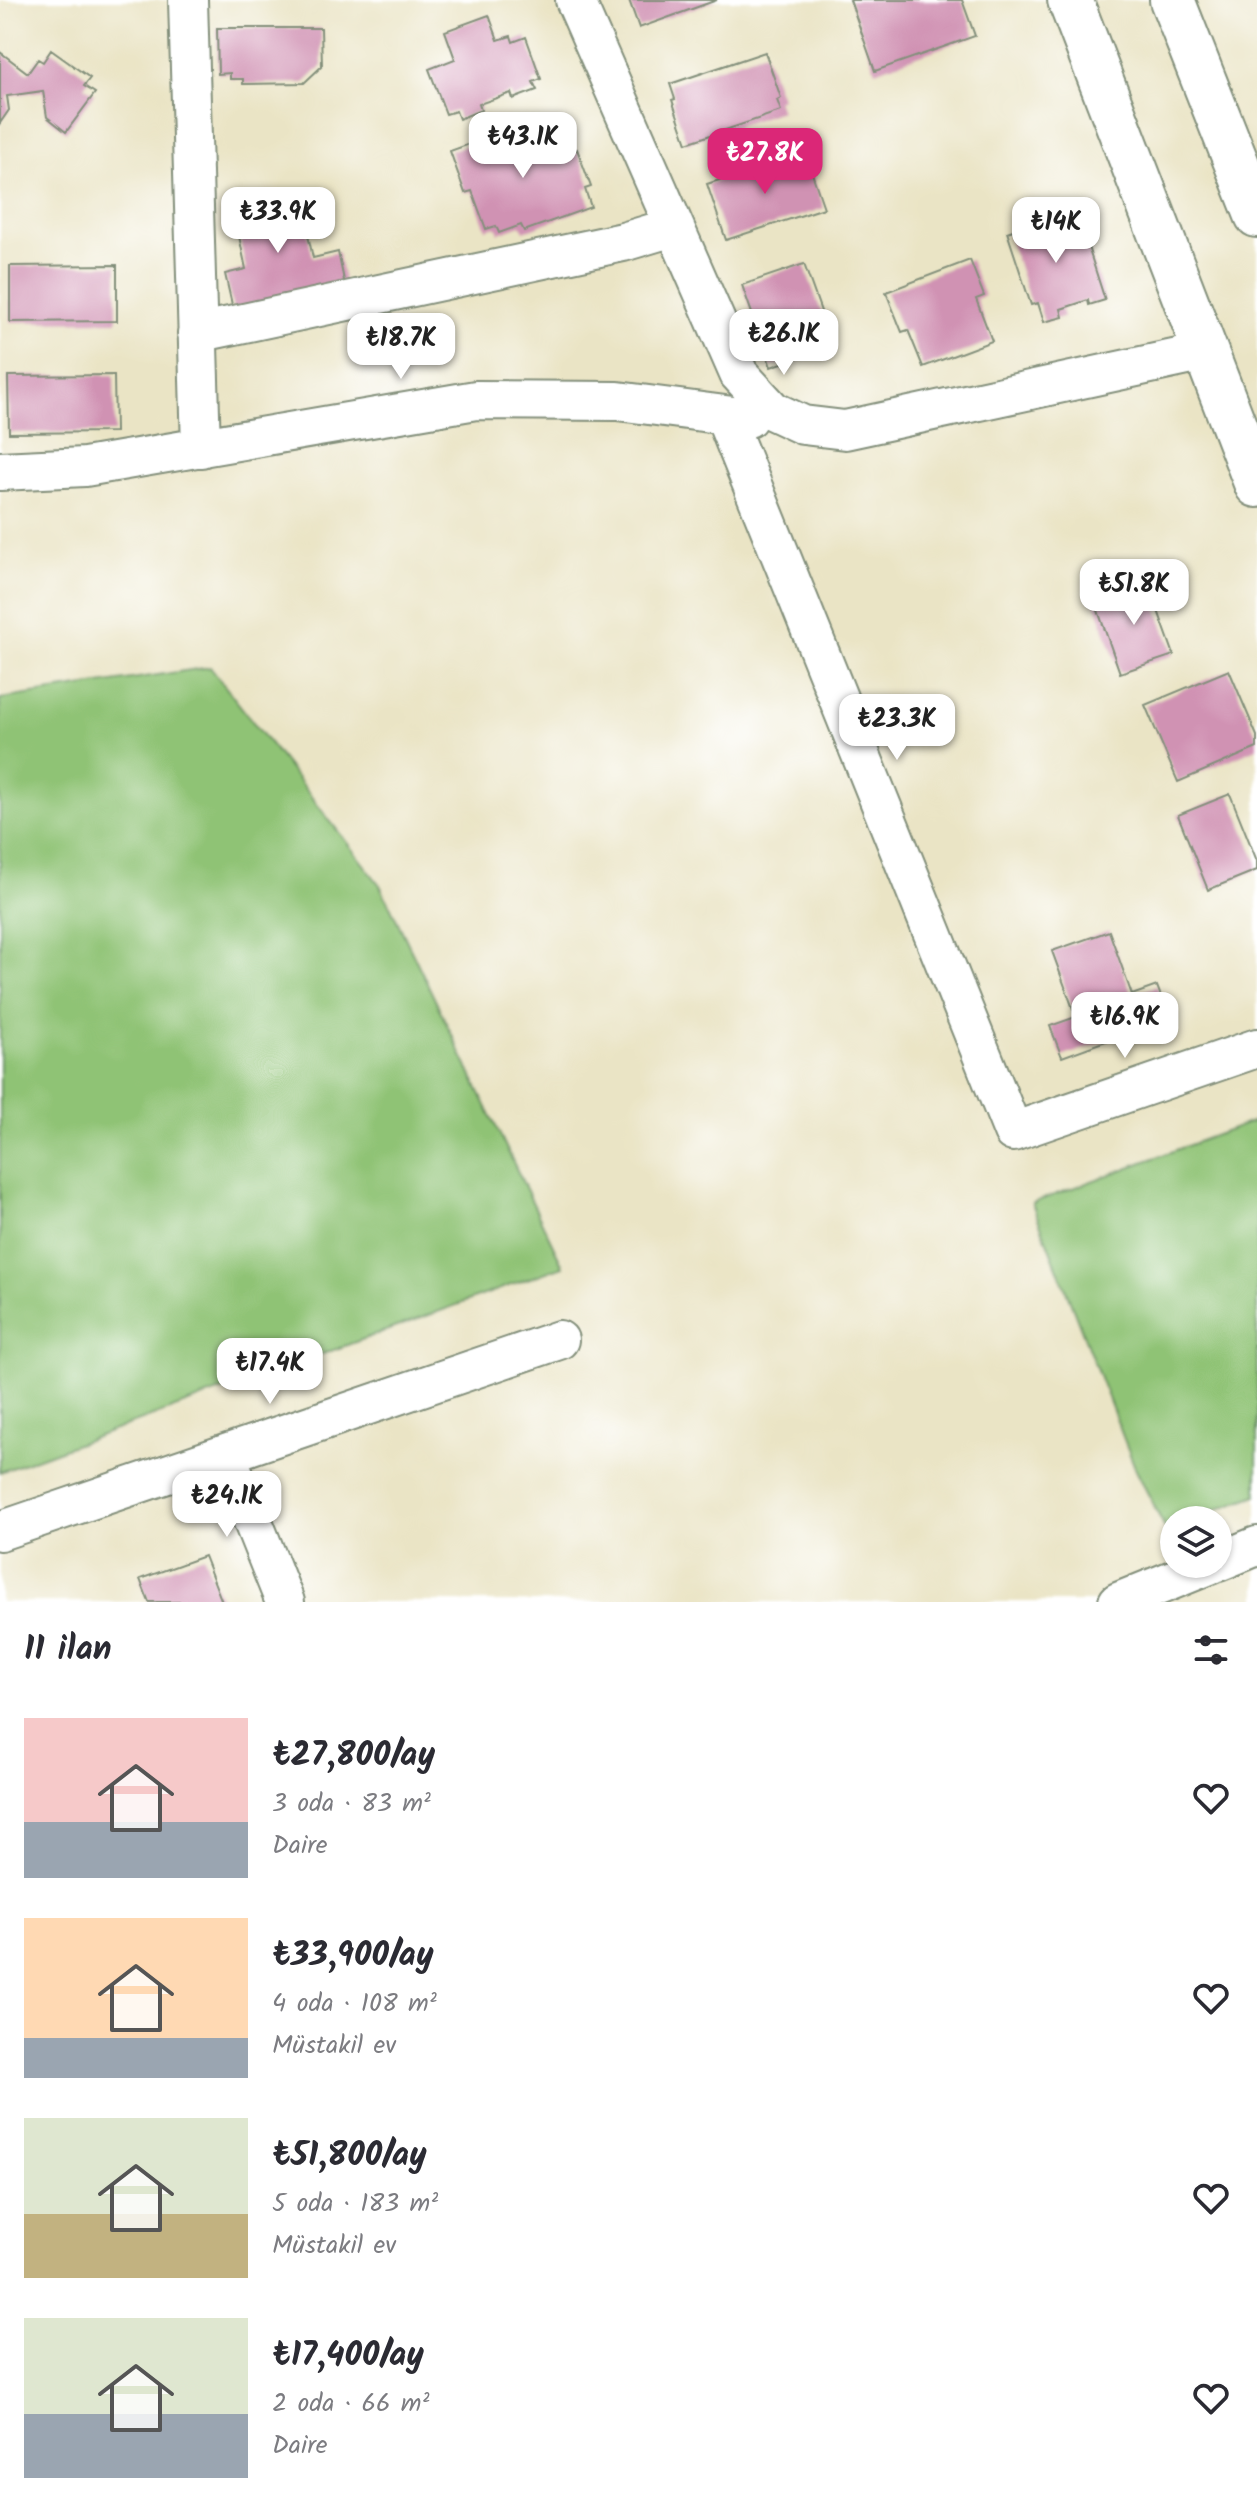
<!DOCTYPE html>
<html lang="tr">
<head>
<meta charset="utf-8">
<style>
  :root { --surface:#fff; --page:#f7f7f7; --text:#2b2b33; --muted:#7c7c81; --accent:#db2777 }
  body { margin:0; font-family:Kalam,sans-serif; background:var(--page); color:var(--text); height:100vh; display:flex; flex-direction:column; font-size:30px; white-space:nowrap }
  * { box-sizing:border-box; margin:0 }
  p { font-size:26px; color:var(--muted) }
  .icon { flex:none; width:44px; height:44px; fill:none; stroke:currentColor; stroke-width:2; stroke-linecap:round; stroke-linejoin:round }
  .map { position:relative; height:1602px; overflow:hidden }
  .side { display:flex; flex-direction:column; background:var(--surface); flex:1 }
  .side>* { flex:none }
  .fabs { position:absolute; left:1160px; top:1506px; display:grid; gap:16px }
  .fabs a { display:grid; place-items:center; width:72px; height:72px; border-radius:50%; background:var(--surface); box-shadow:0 2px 6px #0004; font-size:40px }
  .price { position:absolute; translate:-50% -68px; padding:0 18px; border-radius:16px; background:#fff; color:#222; font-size:26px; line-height:52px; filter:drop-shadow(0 2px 4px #0008) }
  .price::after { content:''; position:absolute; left:50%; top:48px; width:24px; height:18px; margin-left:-12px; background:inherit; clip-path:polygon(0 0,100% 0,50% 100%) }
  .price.active { background:var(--accent); color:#fff }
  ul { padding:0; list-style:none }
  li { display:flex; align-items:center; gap:24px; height:200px; padding:0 24px }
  li span { display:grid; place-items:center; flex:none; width:224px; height:160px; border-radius:0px; color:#555 }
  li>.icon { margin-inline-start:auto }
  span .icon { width:96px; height:96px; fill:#fffc; stroke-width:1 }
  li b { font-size:34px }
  h2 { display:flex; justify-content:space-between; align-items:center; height:96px; padding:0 24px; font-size:34px }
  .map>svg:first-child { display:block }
  .green { fill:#8fc374; stroke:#578054; stroke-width:2 }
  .building { fill:#d092b3 }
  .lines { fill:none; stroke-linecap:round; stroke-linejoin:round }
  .street-casing { stroke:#84907c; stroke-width:42 }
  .primary-casing { stroke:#84907c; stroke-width:48 }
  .street { stroke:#fff; stroke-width:38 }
  .primary { stroke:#fff; stroke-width:44 }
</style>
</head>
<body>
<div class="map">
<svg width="1257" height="1602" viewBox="0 0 1257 1602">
  <rect width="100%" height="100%" fill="#fff"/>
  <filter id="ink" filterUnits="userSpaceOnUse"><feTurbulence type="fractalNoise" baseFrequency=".0125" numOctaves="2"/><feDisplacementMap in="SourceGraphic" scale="16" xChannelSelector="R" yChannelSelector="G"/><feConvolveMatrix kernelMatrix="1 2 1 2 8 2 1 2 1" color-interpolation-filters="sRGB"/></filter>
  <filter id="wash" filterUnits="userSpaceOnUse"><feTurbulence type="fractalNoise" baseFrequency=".006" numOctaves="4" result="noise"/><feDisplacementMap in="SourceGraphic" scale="32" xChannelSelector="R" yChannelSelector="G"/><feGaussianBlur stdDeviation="1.8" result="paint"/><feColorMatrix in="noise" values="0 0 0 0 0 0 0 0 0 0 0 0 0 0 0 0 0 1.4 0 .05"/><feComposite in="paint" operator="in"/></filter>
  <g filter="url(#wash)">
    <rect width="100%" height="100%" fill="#eae4c5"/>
    <!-- green -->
    <path class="green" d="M210 667 380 885 563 1266 0 1472V699Z
      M1257 1120V1495L1187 1520H1174V1525L1165 1528 1136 1470 1032 1203Z"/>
    <g id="blocks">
      <!-- building -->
      <path class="building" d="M629 0H717L639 28Z
        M850 0H962L975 36 875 71Z
        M489 15 498 40 511 36 513 42 526 37 541 79 533 82 537 90 513 99 511 93 479 104 481 110 459 119 456 111 446 114 429 69 455 59 445 31Z
        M217 28H321L322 66 304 83 243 84V79H230V73L218 74Z
        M51 50 90 78 84 86 95 93 66 132 47 117 43 91 7 96 9 110 0 123V52L28 73 38 59 43 62Z
        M765 52 781 98 777 100 781 111 687 143 672 100 675 99 670 84Z
        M514 128 521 148 565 132 572 151 577 149 591 187 585 189 591 207 524 231 521 225 499 233 496 226 486 229 472 191 465 193 450 151Z
        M805 153 824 208 726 240 707 184Z
        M299 194 313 258 338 252 345 285 233 309 225 274 246 269 233 208Z
        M1070 212 1076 230 1082 228 1105 300 1089 305 1088 300 1061 309 1063 317 1044 322 1038 303 1031 305 1007 232Z
        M970 260 984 296 976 299 992 341 923 367 908 330 902 332 886 292Z
        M804 264 833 345 771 367 742 285Z
        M117 265V321L10 322V266Z
        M114 375 115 432 9 433 8 376Z
        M1147 580 1174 655 1120 673 1094 599Z
        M1229 670 1257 736V748L1178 782 1145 705Z
        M1230 794 1257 861V870L1208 890 1178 815Z
        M1109 931 1132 995 1157 986 1169 1018 1062 1057 1050 1026 1076 1017 1052 951Z
        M204 1556 222 1602H149L140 1579Z"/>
    </g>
  </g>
  <g filter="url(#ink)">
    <use href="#blocks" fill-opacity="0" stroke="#84907c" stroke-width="2"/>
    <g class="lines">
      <defs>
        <path id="street" d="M188 0 201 448
          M575 0 739 374 773 411 803 425 845 430 1206 352
          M197 333 623 242 673 227
          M724 415 1013 1132 1257 1048
          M0 471 85 467 476 400 618 401 748 418
          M226 1454 285 1602
          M0 1531 559 1340
          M1218 1562 1257 1546
          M1118 1602 1212 1564"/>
        <path id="primary" d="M1070 0 1257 485
          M1172 0 1257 215"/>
      </defs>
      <!-- street casing -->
      <use href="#street" class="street-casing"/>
      <!-- primary casing -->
      <use href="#primary" class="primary-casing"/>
      <!-- street -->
      <use href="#street" class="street"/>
      <!-- primary -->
      <use href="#primary" class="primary"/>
    </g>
  </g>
</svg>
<div class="fabs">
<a><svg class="icon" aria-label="layers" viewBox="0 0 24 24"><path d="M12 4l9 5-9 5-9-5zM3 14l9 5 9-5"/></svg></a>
</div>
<b class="price" style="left:523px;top:180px">₺43.1K</b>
<b class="price active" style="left:765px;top:196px">₺27.8K</b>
<b class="price" style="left:278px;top:255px">₺33.9K</b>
<b class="price" style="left:1056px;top:265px">₺14K</b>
<b class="price" style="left:784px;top:377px">₺26.1K</b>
<b class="price" style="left:401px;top:381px">₺18.7K</b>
<b class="price" style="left:1134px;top:627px">₺51.8K</b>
<b class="price" style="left:897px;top:762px">₺23.3K</b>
<b class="price" style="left:1125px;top:1060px">₺16.9K</b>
<b class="price" style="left:270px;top:1406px">₺17.4K</b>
<b class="price" style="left:227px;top:1539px">₺24.1K</b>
</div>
<section class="side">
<h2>11 ilan<svg class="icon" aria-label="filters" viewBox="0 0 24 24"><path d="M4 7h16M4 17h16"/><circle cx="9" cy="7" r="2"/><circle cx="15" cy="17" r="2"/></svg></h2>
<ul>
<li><span style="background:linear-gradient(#f6c9c9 65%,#9aa5b1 0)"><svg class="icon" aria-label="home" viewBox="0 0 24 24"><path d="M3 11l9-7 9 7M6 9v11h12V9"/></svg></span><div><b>₺27,800/ay</b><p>3 oda · 83 m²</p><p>Daire</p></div><svg class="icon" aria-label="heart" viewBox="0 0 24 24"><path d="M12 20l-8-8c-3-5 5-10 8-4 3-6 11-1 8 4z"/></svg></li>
<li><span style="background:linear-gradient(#ffd9b3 75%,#9aa5b1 0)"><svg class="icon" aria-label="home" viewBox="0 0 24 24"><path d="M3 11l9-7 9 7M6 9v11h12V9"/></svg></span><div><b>₺33,900/ay</b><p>4 oda · 108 m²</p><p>Müstakil ev</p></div><svg class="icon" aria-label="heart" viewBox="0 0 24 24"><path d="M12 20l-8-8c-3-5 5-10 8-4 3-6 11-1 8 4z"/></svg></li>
<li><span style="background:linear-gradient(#dfe7d0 60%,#c2b280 0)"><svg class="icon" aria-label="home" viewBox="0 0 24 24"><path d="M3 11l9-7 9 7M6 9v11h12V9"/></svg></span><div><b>₺51,800/ay</b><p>5 oda · 183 m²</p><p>Müstakil ev</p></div><svg class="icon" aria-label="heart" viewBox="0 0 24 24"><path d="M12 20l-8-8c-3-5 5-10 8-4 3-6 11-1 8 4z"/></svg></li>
<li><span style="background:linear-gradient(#dfe7d0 60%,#9aa5b1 0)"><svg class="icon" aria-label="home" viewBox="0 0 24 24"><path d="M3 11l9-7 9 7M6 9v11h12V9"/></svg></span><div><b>₺17,400/ay</b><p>2 oda · 66 m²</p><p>Daire</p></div><svg class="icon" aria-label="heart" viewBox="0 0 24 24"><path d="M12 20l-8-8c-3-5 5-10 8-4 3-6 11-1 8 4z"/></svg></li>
</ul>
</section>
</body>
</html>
